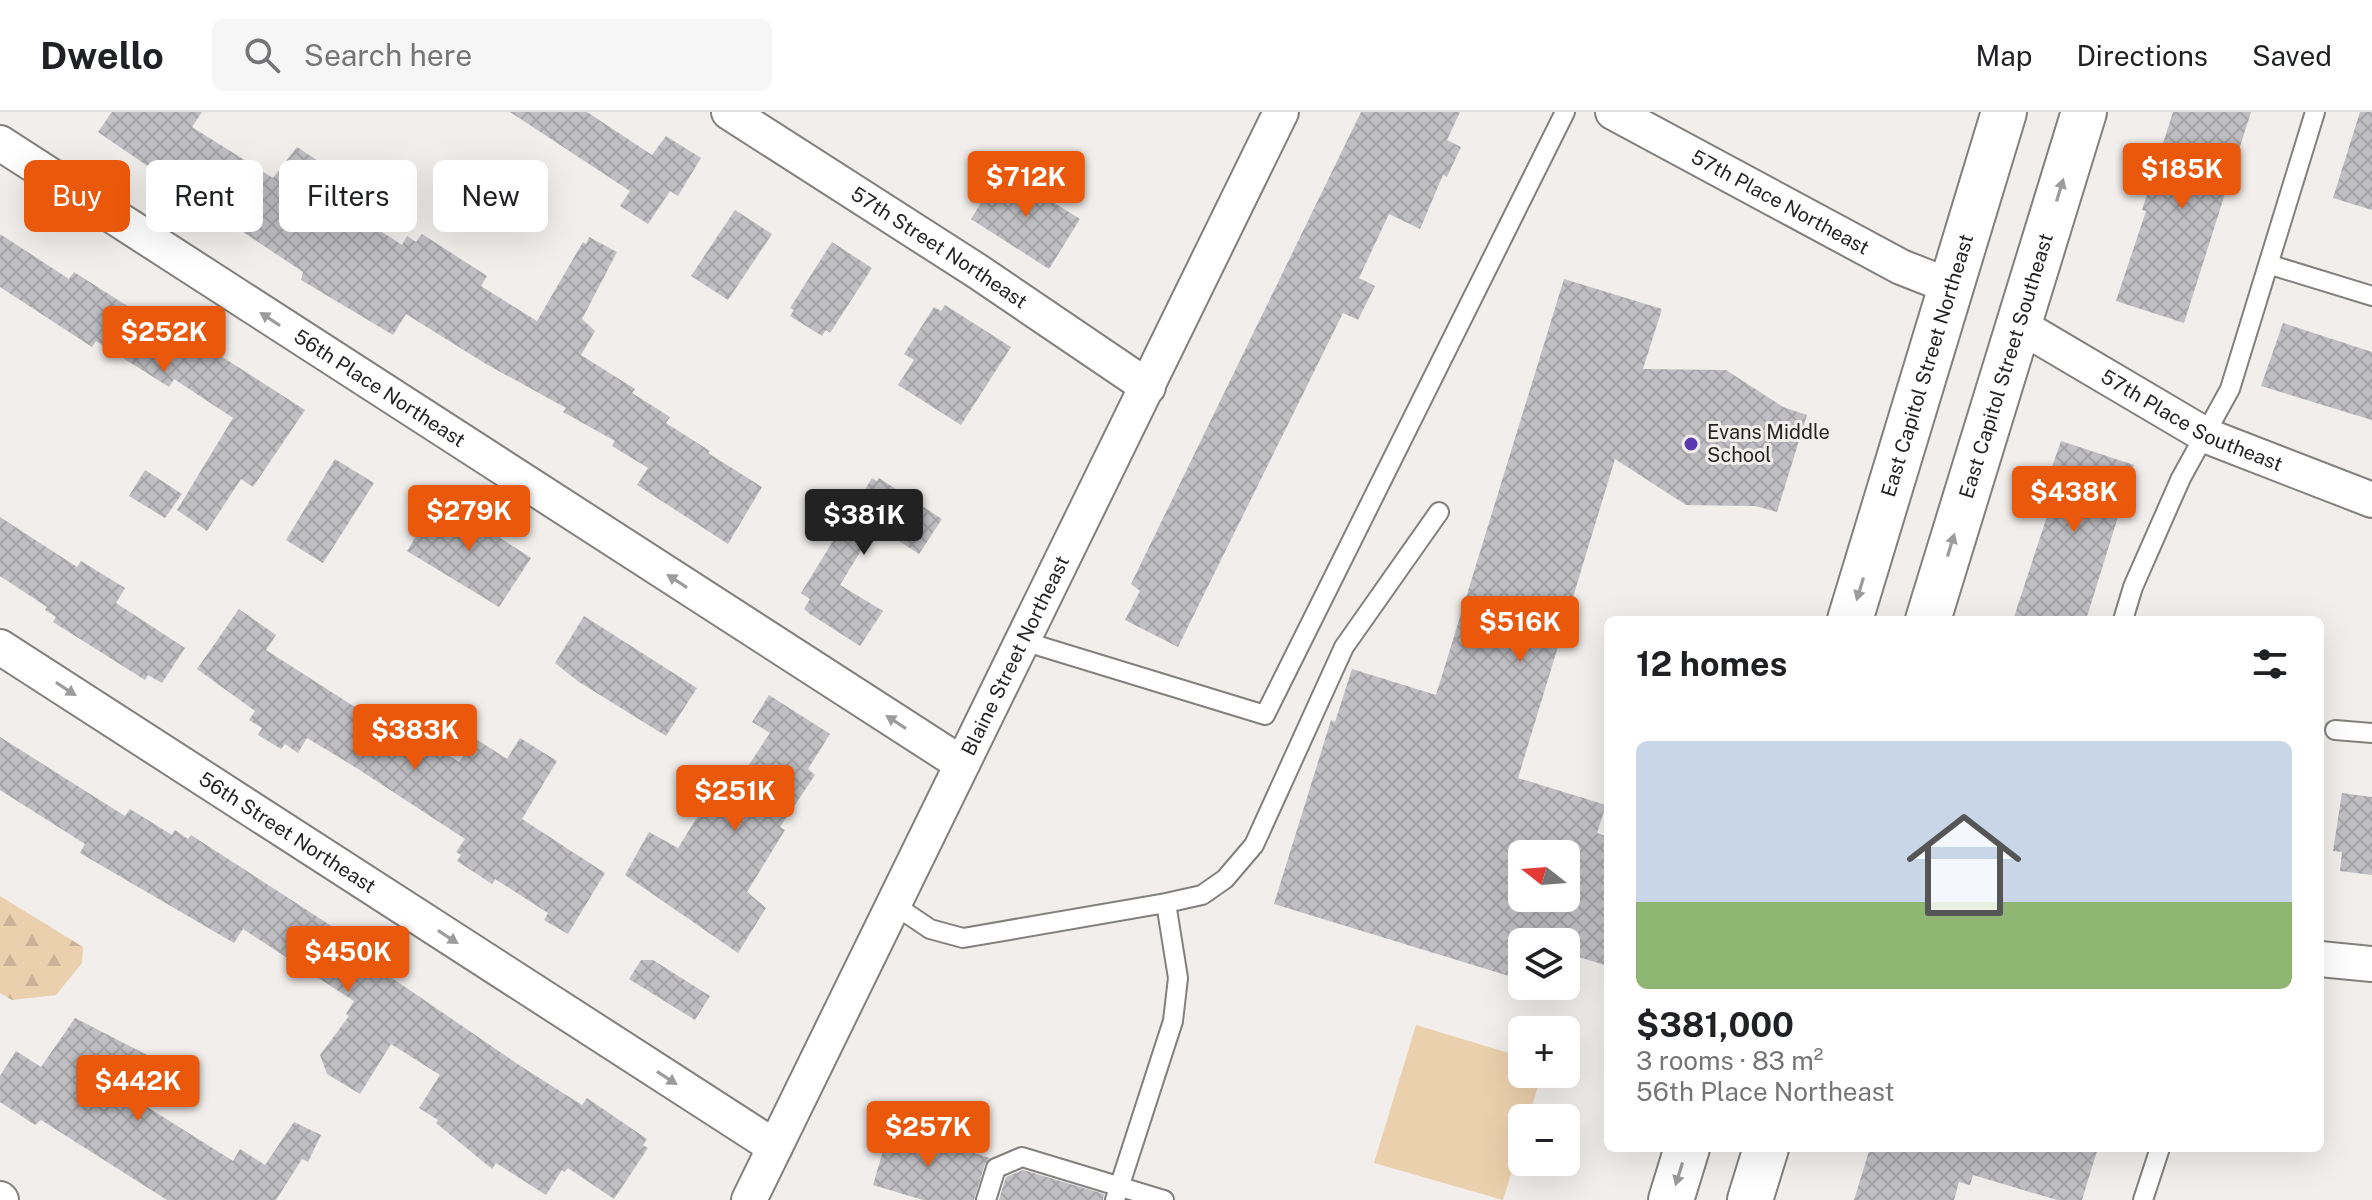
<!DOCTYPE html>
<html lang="en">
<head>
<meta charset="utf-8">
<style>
  :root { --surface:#fff; --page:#f6f6f6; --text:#202124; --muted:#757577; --line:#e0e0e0; --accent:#ea580c }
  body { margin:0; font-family:"Public Sans",sans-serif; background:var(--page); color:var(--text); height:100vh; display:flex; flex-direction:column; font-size:30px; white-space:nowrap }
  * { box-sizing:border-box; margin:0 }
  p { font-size:26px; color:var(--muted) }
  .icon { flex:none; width:44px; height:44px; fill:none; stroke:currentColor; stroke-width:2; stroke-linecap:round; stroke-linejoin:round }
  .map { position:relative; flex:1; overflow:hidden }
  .sheet { position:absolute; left:1604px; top:504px; width:720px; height:536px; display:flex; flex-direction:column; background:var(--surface); border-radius:12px; box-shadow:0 8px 32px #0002 }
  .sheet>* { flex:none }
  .banner { position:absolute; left:24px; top:48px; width:760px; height:72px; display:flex; gap:16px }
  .needle { width:52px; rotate:287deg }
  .fabs { position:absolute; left:1508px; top:728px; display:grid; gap:16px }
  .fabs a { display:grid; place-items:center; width:72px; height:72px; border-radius:12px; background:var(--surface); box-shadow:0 8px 32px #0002; font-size:40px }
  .price { position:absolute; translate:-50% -68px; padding:0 18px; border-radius:8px; background:var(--accent); color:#fff; font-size:26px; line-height:52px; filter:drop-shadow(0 2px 4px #0008) }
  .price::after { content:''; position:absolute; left:50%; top:48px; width:24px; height:18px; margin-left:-12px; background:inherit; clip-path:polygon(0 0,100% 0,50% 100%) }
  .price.on { background:#222; color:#fff }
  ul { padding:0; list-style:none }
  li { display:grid; align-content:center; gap:16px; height:424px; padding:0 32px }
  li span { display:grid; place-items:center; height:248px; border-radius:12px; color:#555 }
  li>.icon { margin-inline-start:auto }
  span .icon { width:144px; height:144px; fill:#fffc; stroke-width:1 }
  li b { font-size:34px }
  h2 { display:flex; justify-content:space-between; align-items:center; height:96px; padding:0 32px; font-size:34px }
  .pill { padding:0 28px; border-radius:12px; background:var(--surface); box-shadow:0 8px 32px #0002; font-size:28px; line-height:72px }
  .pill.on { background:var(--accent); color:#fff }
  header { display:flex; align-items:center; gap:48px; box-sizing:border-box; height:112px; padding:0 40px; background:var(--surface); border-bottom:2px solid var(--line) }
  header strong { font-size:38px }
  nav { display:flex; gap:44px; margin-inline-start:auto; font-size:28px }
  .search { width:560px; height:72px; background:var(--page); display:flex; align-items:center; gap:20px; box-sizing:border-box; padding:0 28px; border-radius:12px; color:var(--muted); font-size:30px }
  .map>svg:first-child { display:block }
  .grass { fill:#ebd0ad }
  .forest { fill:url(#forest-firs) }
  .building { fill:url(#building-cross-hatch); fill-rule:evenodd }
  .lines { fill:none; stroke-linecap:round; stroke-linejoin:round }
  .service-casing { stroke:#82807d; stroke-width:22 }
  .minor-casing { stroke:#82807d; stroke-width:38 }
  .primary-casing { stroke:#82807d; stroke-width:48 }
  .service { stroke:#fff; stroke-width:18 }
  .minor { stroke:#fff; stroke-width:34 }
  .primary { stroke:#fff; stroke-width:44 }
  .oneway { fill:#9d9c9c }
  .poi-dot { fill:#5839b1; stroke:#f1eeeb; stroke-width:3 }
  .labels { text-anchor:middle; stroke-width:6; stroke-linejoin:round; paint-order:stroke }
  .street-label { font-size:20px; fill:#252423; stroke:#f1eeeb }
  .poi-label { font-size:20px; fill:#252423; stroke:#f1eeeb; text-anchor:start }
</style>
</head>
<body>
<header>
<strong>Dwello</strong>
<div class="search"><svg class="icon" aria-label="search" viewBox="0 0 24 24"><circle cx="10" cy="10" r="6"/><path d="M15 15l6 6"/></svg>Search here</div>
<nav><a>Map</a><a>Directions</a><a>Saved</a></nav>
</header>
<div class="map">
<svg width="2372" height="1088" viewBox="0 0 2372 1088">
  <defs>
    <pattern id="forest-firs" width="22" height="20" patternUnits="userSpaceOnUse" patternTransform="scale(2)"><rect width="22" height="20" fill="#ebd0ad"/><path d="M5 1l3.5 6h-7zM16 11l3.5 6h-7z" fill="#c9b295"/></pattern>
    <pattern id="building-cross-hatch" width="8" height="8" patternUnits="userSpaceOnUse" patternTransform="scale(2)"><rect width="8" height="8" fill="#bfbfc3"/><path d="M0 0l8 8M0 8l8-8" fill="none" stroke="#a4a4a7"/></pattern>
  </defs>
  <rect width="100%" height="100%" fill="#f1eeeb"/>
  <!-- grass -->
  <path class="grass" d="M1416 913 1522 945V962H1542L1528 1006H1522V1027L1503 1088 1374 1051Z"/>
  <!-- forest -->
  <path class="forest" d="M0 784 83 835 82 851 56 883 12 888 0 881Z"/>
  <!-- building -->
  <path class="building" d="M112 0H202L192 15 273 66 297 35 341 64 327 84 402 133 407 124 416 130 422 122 487 164 481 174 537 209 583 130 586 132 589 125 617 140 582 207 595 219 581 243 635 277 632 281 670 305 666 311 710 339 708 341 762 375 728 432 637 373 648 356 612 334 615 329 563 300 566 296 486 252 406 202 393 223 301 168 303 160 225 108 222 112 187 90 191 84 98 20Z
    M510 0H587L652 43 666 24 701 46 678 84 670 79 648 112 620 94 630 79Z
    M1361 0H1460L1447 28 1461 35 1447 65 1443 63 1420 117 1389 102 1359 166 1375 174 1358 208 1343 201 1178 535 1125 508 1140 479 1131 472Z
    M2173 0H2251L2184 211 2116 189 2146 99 2142 98Z
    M2360 0H2372V98L2333 86Z
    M1002 58 1080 107 1049 157 971 107Z
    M735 98 772 122 728 188 691 164Z
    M0 122 69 167 74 160 209 246 213 239 305 298 253 375 241 367 207 419 177 398 233 306 174 267 169 275 96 229 92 235 0 175Z
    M832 130 872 156 830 221 826 218 822 224 790 204 794 198 790 196Z
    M1564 167 1662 197 1643 257 1726 258 1783 295 1807 303 1777 400 1755 394 1686 393 1615 347 1518 666 1606 693 1597 721 1608 725V854L1566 841V830H1522V868L1274 792 1331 608 1335 610 1352 557 1436 583ZM1522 742H1566V786H1522Z
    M945 193 1011 235 961 313 898 273 914 248 904 242 934 195 941 199Z
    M2283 211 2372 240V308L2261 274Z
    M2061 329 2134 353 2086 508H2013L2051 392 2040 389Z
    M335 347 374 371 323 451 286 428Z
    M145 358 182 382 165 406 129 384Z
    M872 366 877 369 879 366 942 407 919 442 876 414 840 473 883 499 860 534 810 502 804 497 810 487 801 481Z
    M439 386 531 446 499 495 407 439Z
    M0 405 77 455 81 449 125 476 116 491 185 536 162 571 148 563 145 568 53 510 56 505 45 498 47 495 0 464Z
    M239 497 276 523 266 538 358 597 383 611 387 604 459 650 476 627 507 647 520 626 557 649 522 707 605 761 568 822 544 808 548 801 495 767 492 772 457 749 461 743 456 740 465 727 355 655 307 626 298 641 285 632 281 637 258 623 262 616 249 608 255 599 197 557Z
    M584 504 697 576 666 624 579 570 555 551Z
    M769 583 830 622 808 657 815 663 780 715 785 718 747 780 766 796 738 841 625 763 649 720 678 736 716 675 729 683 770 621 752 610Z
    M0 625 125 704 130 697 172 723 175 718 188 727 191 723 350 826 347 830 360 838 357 842 522 955 582 993 587 986 647 1027 643 1033 648 1036 614 1087 568 1056 565 1060 562 1058 546 1083 496 1051 492 1057 436 1011 438 1008 419 996 440 963 391 932 360 982 327 962 320 943 349 904 346 902 354 889 243 817 234 831 80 741 85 732 0 678Z
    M2342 681 2372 685V763L2340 759 2342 740 2333 739Z
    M641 848H653L710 884 695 908 629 867Z
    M75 906 155 947 133 986 233 1049 240 1037 265 1053 294 1010 321 1023 308 1050 302 1047 276 1088H167L41 1008 35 1013 0 990V964L16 939 41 955Z
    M890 1015 990 1046 985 1052 974 1088H923L873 1073Z
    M1870 1036H2098L2082 1088H2057L1973 1063 1970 1073 1959 1070 1954 1088H1854Z
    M1023 1058 1104 1082 1103 1088H999L1006 1065Z"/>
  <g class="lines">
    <defs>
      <path id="service" d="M2271 153 2372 184
        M2123 508 2133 475 2181 366 2230 277 2315 0
        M1023 529 1265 603 1565 0
        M2335 618 2372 621
        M893 792 930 817 963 826 1166 791 1202 783 1225 767 1254 733 1344 535 1439 400
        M986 1088 996 1056 1022 1045 1164 1088
        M1115 1088 1173 909 1178 866 1166 791
        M2143 1088 2160 1036"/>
      <g id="minor">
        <path id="s1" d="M729 0 977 159 1148 275"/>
        <path id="s2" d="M1613 0 1901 155 1952 175"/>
        <path id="s3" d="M0 31 962 652"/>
        <path id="s4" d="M2019 213 2207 324 2372 388"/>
        <path id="s5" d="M0 535 775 1035"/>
        <path d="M2320 847 2372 852"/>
        <path d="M0 1087 1 1088"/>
        <path id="s6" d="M749 1088 1281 0"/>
      </g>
      <g id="primary">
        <path id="s7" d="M1850 508 2004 0"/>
        <path id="s8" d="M1928 508 2084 0"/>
        <path d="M1671 1088 1687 1036"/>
        <path d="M1750 1088 1766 1036"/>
      </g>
    </defs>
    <!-- service casing -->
    <use href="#service" class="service-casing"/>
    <!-- minor casing -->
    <use href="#minor" class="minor-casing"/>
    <!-- primary casing -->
    <use href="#primary" class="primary-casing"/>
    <!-- service -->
    <use href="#service" class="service"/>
    <!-- minor -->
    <use href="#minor" class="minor"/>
    <!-- primary -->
    <use href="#primary" class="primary"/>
  </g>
  <!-- one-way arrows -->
  <defs><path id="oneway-solid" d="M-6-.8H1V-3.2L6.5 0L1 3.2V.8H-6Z" transform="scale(2)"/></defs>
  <g class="oneway">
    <use href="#oneway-solid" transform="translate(2060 78) rotate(-73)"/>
    <use href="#oneway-solid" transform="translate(270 207) rotate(-147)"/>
    <use href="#oneway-solid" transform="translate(1951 433) rotate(-73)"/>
    <use href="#oneway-solid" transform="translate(677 469) rotate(-147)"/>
    <use href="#oneway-solid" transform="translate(1860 477) rotate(107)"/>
    <use href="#oneway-solid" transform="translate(66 577) rotate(33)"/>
    <use href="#oneway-solid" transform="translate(896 610) rotate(-147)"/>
    <use href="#oneway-solid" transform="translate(448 825) rotate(33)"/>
    <use href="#oneway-solid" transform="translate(667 966) rotate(33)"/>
    <use href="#oneway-solid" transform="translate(1679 1062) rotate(107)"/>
  </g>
  <!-- markers -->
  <circle class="poi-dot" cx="1691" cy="332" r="8"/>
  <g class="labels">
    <!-- street labels -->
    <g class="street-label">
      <text dy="7" stroke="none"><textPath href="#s2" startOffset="190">57th Place Northeast</textPath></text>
      <text dy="7" stroke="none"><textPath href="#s1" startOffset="250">57th Street Northeast</textPath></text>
      <text dy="7" stroke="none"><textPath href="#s7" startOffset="266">East Capitol Street Northeast</textPath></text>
      <text dy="7" stroke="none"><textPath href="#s8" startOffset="266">East Capitol Street Southeast</textPath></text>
      <text dy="7" stroke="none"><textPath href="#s3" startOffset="452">56th Place Northeast</textPath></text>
      <text dy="7" stroke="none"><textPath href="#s4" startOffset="198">57th Place Southeast</textPath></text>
      <text dy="7" stroke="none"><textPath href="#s6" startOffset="606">Blaine Street Northeast</textPath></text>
      <text dy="7" stroke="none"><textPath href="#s5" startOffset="342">56th Street Northeast</textPath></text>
    </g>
    <!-- poi labels -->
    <g class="poi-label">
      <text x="1707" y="327">Evans Middle<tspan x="1707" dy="23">School</tspan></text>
    </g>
  </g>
</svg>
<div class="fabs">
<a><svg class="needle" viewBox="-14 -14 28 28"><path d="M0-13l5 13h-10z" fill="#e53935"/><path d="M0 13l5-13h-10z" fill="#757577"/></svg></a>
<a><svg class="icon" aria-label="layers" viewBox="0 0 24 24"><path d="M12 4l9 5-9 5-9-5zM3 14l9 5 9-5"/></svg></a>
<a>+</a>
<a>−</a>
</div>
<b class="price" style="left:2182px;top:99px">$185K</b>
<b class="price" style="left:1026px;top:107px">$712K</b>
<b class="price" style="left:164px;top:262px">$252K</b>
<b class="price" style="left:2074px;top:422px">$438K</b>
<b class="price" style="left:469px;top:441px">$279K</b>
<b class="price on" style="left:864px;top:445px">$381K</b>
<b class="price" style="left:1520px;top:552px">$516K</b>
<b class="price" style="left:415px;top:660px">$383K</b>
<b class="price" style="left:735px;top:721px">$251K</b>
<b class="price" style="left:348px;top:882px">$450K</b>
<b class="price" style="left:138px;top:1011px">$442K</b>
<b class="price" style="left:928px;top:1057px">$257K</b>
<div class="banner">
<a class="pill on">Buy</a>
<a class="pill">Rent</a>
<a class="pill">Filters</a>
<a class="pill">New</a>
</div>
<section class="sheet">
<h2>12 homes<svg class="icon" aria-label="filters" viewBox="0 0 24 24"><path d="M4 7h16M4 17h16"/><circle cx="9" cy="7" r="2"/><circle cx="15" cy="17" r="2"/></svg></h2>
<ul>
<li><span style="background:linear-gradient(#c9d6e8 65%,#8fb573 0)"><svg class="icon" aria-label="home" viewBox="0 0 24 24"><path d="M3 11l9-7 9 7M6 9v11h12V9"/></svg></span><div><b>$381,000</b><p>3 rooms · 83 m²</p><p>56th Place Northeast</p></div></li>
</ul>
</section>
</div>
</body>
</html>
